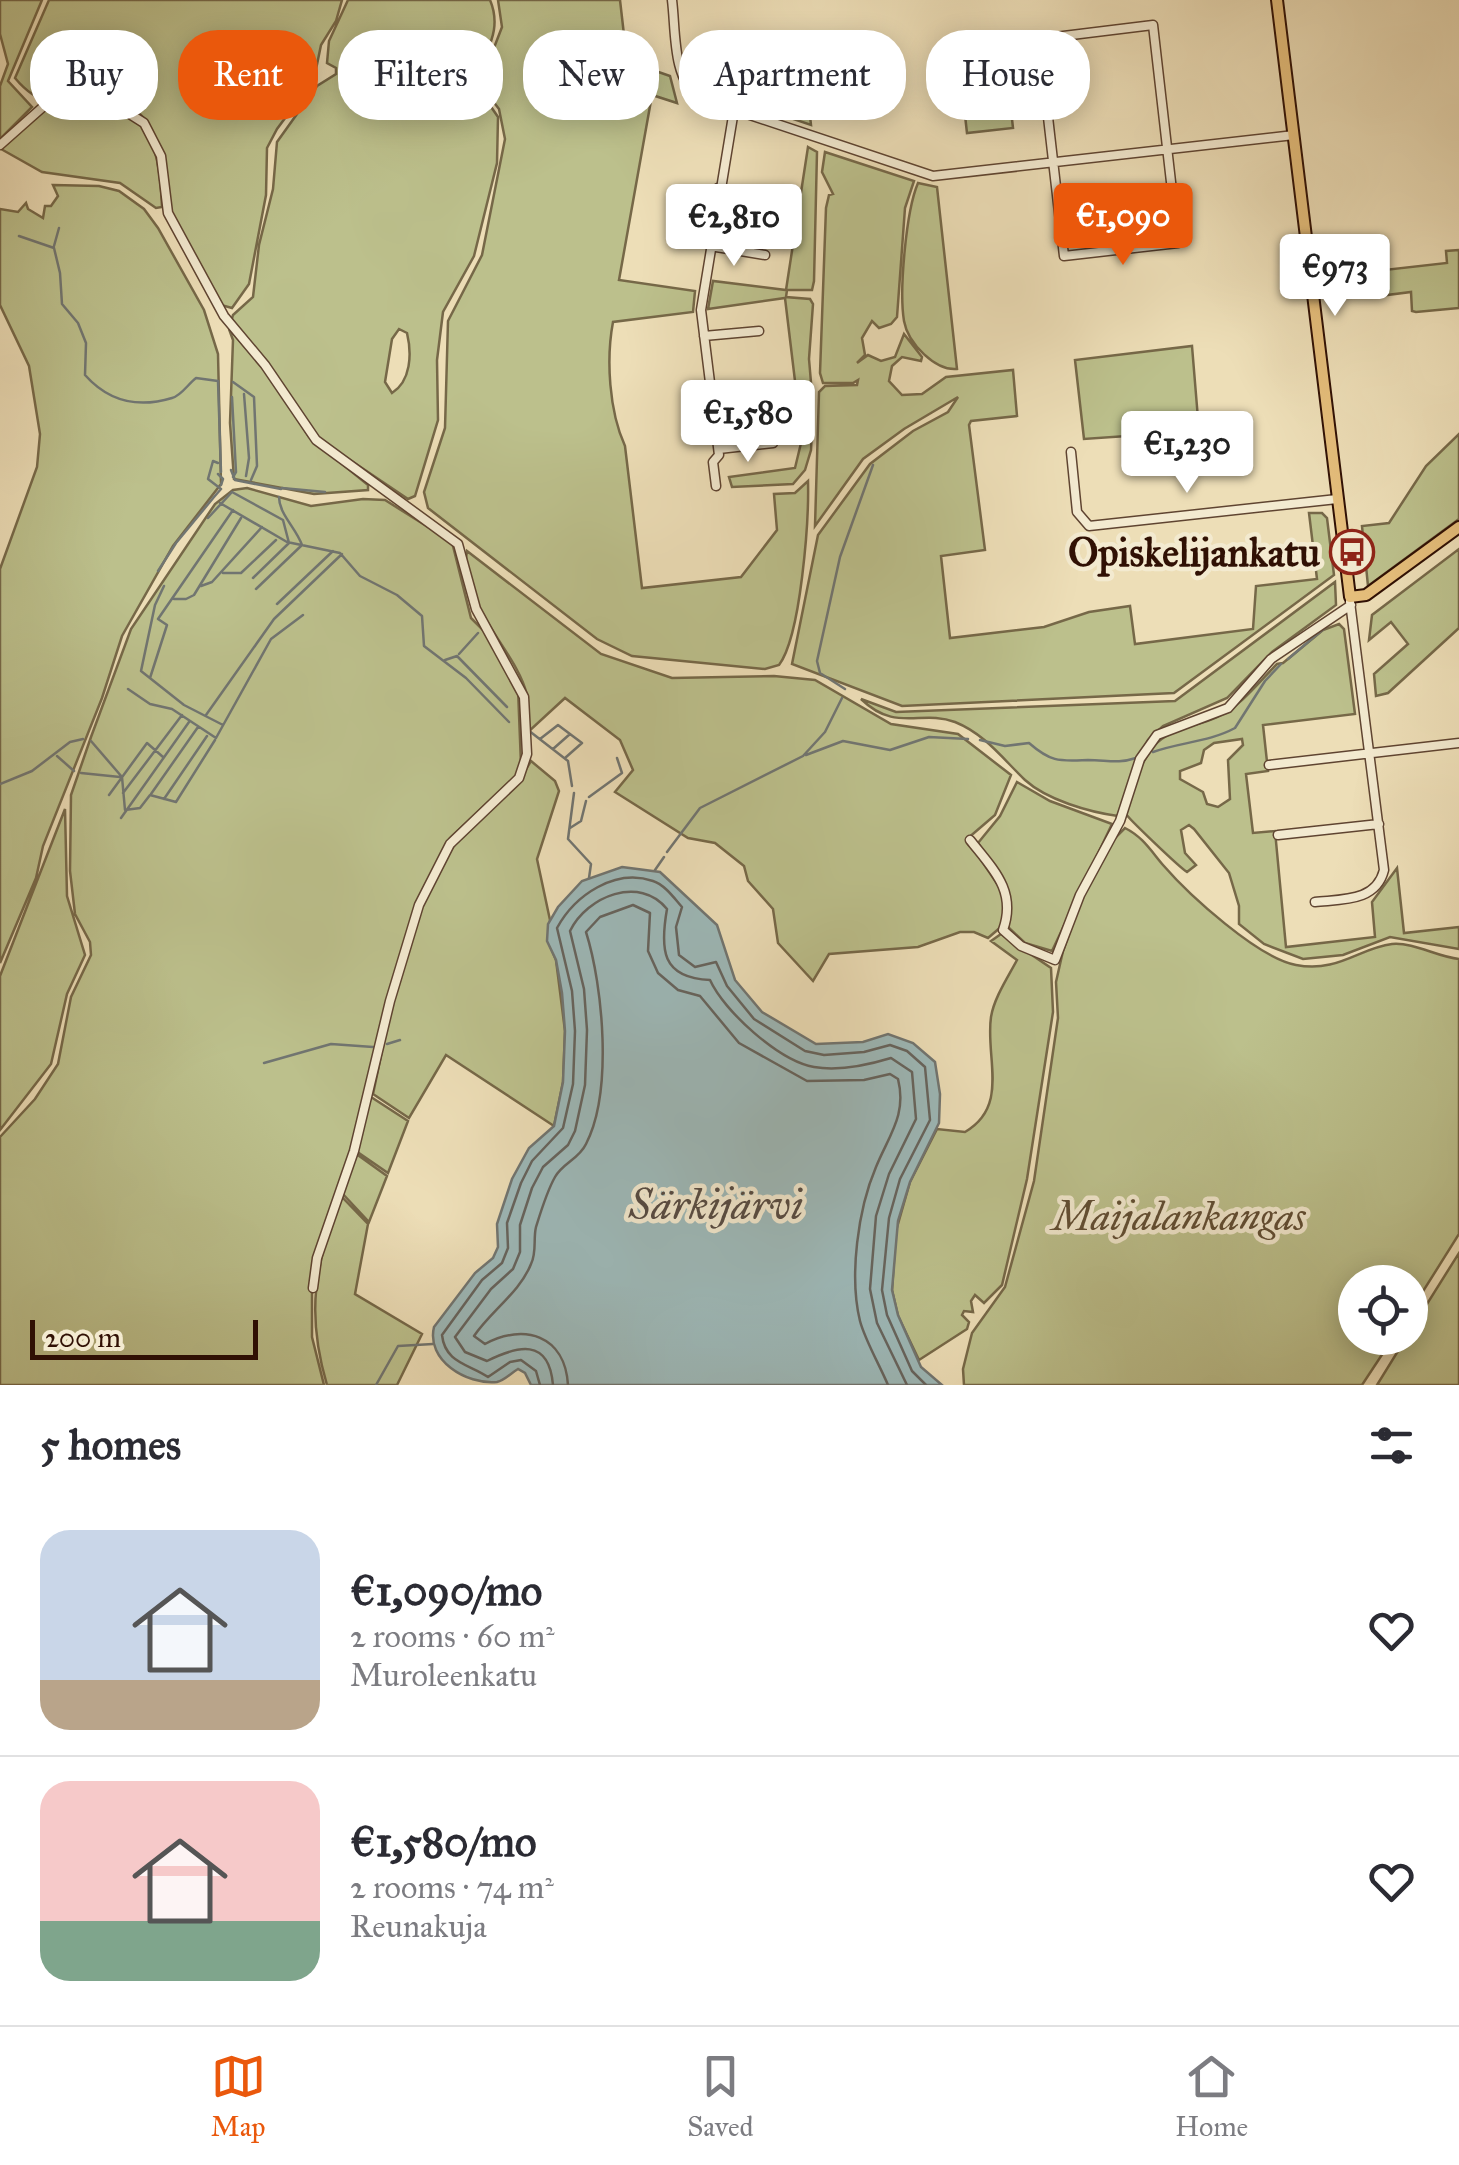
<!DOCTYPE html>
<html lang="en">
<head>
<meta charset="utf-8">
<style>
  :root { --surface:#fff; --page:#f2f2f3; --text:#2b2b33; --muted:#7c7c81; --line:#e1e1e2; --accent:#ea580c }
  body { margin:0; font-family:"IM FELL Great Primer",serif; background:var(--page); color:var(--text); height:100vh; display:flex; flex-direction:column; font-size:38px; white-space:nowrap }
  * { box-sizing:border-box; margin:0 }
  p { font-size:32px; color:var(--muted) }
  .icon { flex:none; width:55px; height:55px; fill:none; stroke:currentColor; stroke-width:2; stroke-linecap:round; stroke-linejoin:round }
  .map { position:relative; height:1385px; overflow:hidden }
  .sheet { display:flex; flex-direction:column; background:var(--surface); flex:1 }
  .sheet>* { flex:none }
  .top-card { position:absolute; left:30px; top:30px; width:1400px; height:90px; display:flex; gap:20px }
  .buttons { position:absolute; left:1338px; top:1265px; display:grid; gap:20px }
  .buttons a { display:grid; place-items:center; width:90px; height:90px; border-radius:50%; background:var(--surface); box-shadow:0 5px 25px #0003; font-size:50px }
  .scale { position:absolute; left:30px; bottom:25px; width:228px; box-sizing:border-box; padding-left:10px; border:5px solid #301004; border-top:0; font-size:28px; line-height:35px; white-space:nowrap; color:#301004; -webkit-text-stroke:8px #f3ead0; paint-order:stroke }
  .price { position:absolute; translate:-50% -85px; padding:0 22px; border-radius:10px; background:#fff; color:#222; font-size:32px; line-height:65px; filter:drop-shadow(0 2px 5px #0008) }
  .price::after { content:''; position:absolute; left:50%; top:60px; width:30px; height:22px; margin-left:-15px; background:inherit; clip-path:polygon(0 0,100% 0,50% 100%) }
  .price.selected { background:var(--accent); color:#fff }
  ul { padding:0; list-style:none }
  li { display:flex; align-items:center; gap:30px; height:250px; padding:0 40px }
  li+li { border-top:2px solid var(--line) }
  li span { display:grid; place-items:center; flex:none; width:280px; height:200px; border-radius:30px; color:#555 }
  li>.icon { margin-inline-start:auto }
  span .icon { width:120px; height:120px; fill:#fffc; stroke-width:1 }
  li b { font-size:42px }
  h2 { display:flex; justify-content:space-between; align-items:center; height:120px; padding:0 40px; font-size:42px }
  .pill { padding:0 35px; border-radius:40px; background:var(--surface); box-shadow:0 5px 25px #0003; font-size:35px; line-height:90px }
  .pill.selected { background:var(--accent); color:#fff }
  .tab-bar { display:flex; justify-content:space-around; align-items:center; height:140px; border-top:2px solid var(--line); background:var(--surface); font-size:28px; color:var(--muted) }
  .tab-bar a { display:grid; justify-items:center; gap:5px }
  .tab-bar .selected { color:var(--accent) }
  .map>svg:first-child { display:block }
  .green { fill:#bcc08c; stroke:#766848; stroke-width:2.5; fill-rule:evenodd }
  .water { fill:#9db9b9; stroke:#717571; stroke-width:2.5 }
  .lines { fill:none; stroke-linecap:round; stroke-linejoin:round }
  .shore { stroke:#66645e; stroke-width:2.5 }
  .stream { stroke:#717571; stroke-width:2.5 }
  .minor-casing { stroke:#5f4431; stroke-width:11 }
  .major-casing { stroke:#301004; stroke-width:14 }
  .minor { stroke:#f3ead0; stroke-width:8 }
  .major { stroke:#e6bf7c; stroke-width:10 }
  .labels { text-anchor:middle; stroke-width:9; stroke-linejoin:round; paint-order:stroke }
  .poi-label { font-size:40px; font-weight:bold; fill:#301004; stroke:#f3ead0; text-anchor:end }
  .park-label { font-size:40px; font-style:italic; fill:#614e34; stroke:#f3ead0 }
  .water-label { font-size:42px; font-style:italic; fill:#564b43; stroke:#f3ead0 }
</style>
</head>
<body>
<div class="map">
<svg width="1459" height="1385" viewBox="0 0 1459 1385">
  <rect width="100%" height="100%" fill="#eddeb7"/>
  <filter id="stains"><feTurbulence type="fractalNoise" baseFrequency=".002" numOctaves="4"/><feColorMatrix values="0 0 0 0 .2 0 0 0 0 .09 0 0 0 0 .02 0 0 0 .5 -.17"/></filter>
  <radialGradient id="worn" r=".72"><stop offset=".6" stop-color="#630" stop-opacity="0"/><stop offset="1" stop-color="#630" stop-opacity=".3"/></radialGradient>
  <!-- green -->
  <path class="green" d="M0 0H42L8 81 32 107 0 139V86L8 64 0 34Z
    M49 0H342L336 21 321 45 314 79 277 129 267 148 266 195 249 284 232 308 221 305C205 277 182 246 172 216 158 174 170 132 128 104 90 79 58 130 15 78Z
    M348 0H490C504 33 482 54 476 85L498 117 497 163 474 256 443 312 437 360 438 420 415 496 408 499 319 439 231 322 233 315 253 297 259 245 273 189 277 142 317 86 336 74V68L327 63 329 41ZM399 329 407 333C412 354 411 381 392 393L385 382 392 339Z
    M498 0H620L627 61 670 76 677 103 652 95 619 280 695 291 693 312 613 322C606 359 609 411 625 446L642 588 741 577 777 530 774 494 795 493 808 481C809 520 801 636 779 665L765 669 632 656 597 639 428 508 424 492 445 428 448 321 482 255 505 139 499 109 480 84 502 27Z
    M803 53 811 125 743 102 752 61Z
    M1006 65 1013 128 967 133 960 71Z
    M112 106C157 120 160 167 162 207L156 208 120 183 42 172 1 149 41 111Z
    M808 147 817 152 814 281 812 290H787L786 297 810 299 813 304 809 359 813 406 811 450 805 470 793 484 732 487 729 477 795 468 802 439 785 298 708 309 713 281 786 290Z
    M825 152 914 181 905 208 897 317 891 324 879 328 872 321 862 338 865 355 857 363 868 355 881 361 895 357 904 334 922 357 921 361 902 357 892 366 889 381 902 395 922 394 946 377 1013 370 1017 416 971 421 969 425 985 550 941 556 950 638 1044 627 1089 612 1130 606 1135 644 1253 629 1256 586 1317 579 1309 513H1322L1327 518 1334 575 1174 693 902 706 792 664 818 535 870 464 913 431 948 412 958 397 904 429 863 459 815 526 819 392 825 386 857 385 858 380 853 383H823L820 373 826 208 829 195 833 194 822 172Z
    M918 183 937 187 957 369C936 371 908 344 904 321 899 291 906 211 918 183Z
    M53 185 99 186 119 191 144 209 158 228 204 310 218 354 221 484 173 546 122 636 102 698 43 846 36 878 0 963V569L37 467 40 434 29 366 0 305V209L18 212 26 203 28 209 43 218 45 206H51L58 196Z
    M1459 250V308L1416 312 1412 311 1411 292 1387 295 1384 270 1447 263 1446 251Z
    M229 329 269 374 309 437 368 485V490L314 494 234 479 230 423 233 340Z
    M1192 346 1199 431 1084 439 1075 360Z
    M1459 434V519L1368 586 1362 526 1389 523 1426 466Z
    M247 488 311 506 363 499 385 500 452 542 471 618 484 631 518 689 521 764 517 775 450 838 417 902 368 1093 312 1275V1337L324 1385H0V1137L35 1099 58 1064 71 997 91 955 90 942 75 914 70 871 71 795 91 737 131 629 215 504 233 490Z
    M1459 549V628L1388 693 1376 696 1374 674 1408 644 1391 622 1369 640 1372 615Z
    M467 551 601 654 672 678 774 676 815 680 891 724 958 734 1011 775 995 815 967 839 1006 897 1002 926 988 938 974 932H960L918 947 829 954 813 981 778 943 773 909 748 881 744 866 715 843 688 838 615 792 633 770 620 740 565 698 526 734C526 722 529 706 527 695 516 649 457 603 467 551Z
    M1335 582 1336 605 1272 652 1227 698 1163 726 1148 740 1135 766 1118 816C1089 812 1047 800 1025 780 1003 759 985 734 955 722 921 709 896 733 861 699L896 712 1175 701Z
    M1339 624 1344 629 1355 714 1263 725 1268 771 1246 774 1253 833 1275 831 1286 947 1375 937 1372 902 1397 868 1404 933 1459 927V949L1390 937 1343 955 1303 959 1264 944 1239 924V906L1229 873 1194 829 1189 825 1181 830 1185 853 1196 865 1187 872C1179 867 1128 818 1126 814 1133 792 1138 765 1153 747 1169 728 1195 727 1217 717 1241 706 1259 682 1277 664L1283 663 1323 630ZM1242 739 1243 745 1228 760 1230 799 1218 807 1207 804 1203 792 1180 779V771L1201 763 1204 750 1214 743Z
    M531 761 555 781 559 791 537 859 550 920 549 943 556 960 565 1031 563 1082 554 1126 446 1055 409 1118 373 1094C390 1014 404 921 450 851 474 815 508 802 531 761Z
    M1017 782 1050 801 1112 824 1052 951 1025 943 1008 927C1017 889 999 873 978 843L1000 816Z
    M65 809 67 896 85 955 67 994 51 1064 0 1130V976Z
    M1125 828C1143 837 1151 851 1163 865 1189 895 1258 958 1296 965 1338 973 1359 948 1392 944 1414 942 1437 957 1459 959V1234L1410 1312V1282H1355V1338H1393L1362 1385H964L963 1369 972 1333 1005 1287 1034 1181 1058 1018 1056 982 1063 951 1082 897 1113 840Z
    M1001 934 1051 968 1053 1012 1027 1179 1002 1285 984 1303 975 1295 971 1301 973 1312 964 1311 962 1315 969 1322 967 1329 919 1360 898 1316 892 1290 896 1231 910 1182 937 1129 965 1132C1010 1106 985 1057 991 1017 994 998 1008 977 1017 960L991 941Z
    M371 1097 408 1121 388 1173 356 1151Z
    M355 1153 387 1176 369 1222 341 1192Z
    M340 1195 368 1224 355 1294 422 1334 397 1385H327C305 1310 316 1267 340 1195Z
    M1459 1253V1385H1377L1406 1338H1410V1331Z"/>
  <!-- water -->
  <path class="water" d="M622 867 660 872 717 925 735 980 762 1012 816 1044 863 1042 888 1034 913 1043 935 1062 940 1094 939 1123 910 1182 898 1221 892 1290 898 1315 921 1367 942 1385H531L525 1373 518 1369C511 1373 505 1380 497 1382 466 1385 426 1360 434 1327L475 1273 493 1258 498 1247 497 1224 512 1179 529 1148 554 1126 563 1082 565 1031 562 993 556 960 547 941 548 924 558 907 582 881Z"/>
  <g class="lines">
    <!-- shore -->
    <path class="shore" d="M540 1385 536 1371 521 1360 510 1362 488 1377C469 1364 445 1363 442 1335L482 1280 502 1263 508 1248 507 1223 521 1183 532 1161 563 1128 573 1084 575 1031 572 991 557 928C575 895 615 868 653 881 665 885 674 898 682 907L676 927 679 955 695 967 716 962 727 986 754 1019 805 1051 824 1055 864 1052 890 1045 907 1051 925 1067 930 1120 900 1179 889 1218 882 1290 887 1315 912 1371 926 1385
      M553 1385C549 1337 517 1346 487 1361L465 1352 455 1337 491 1289 513 1269 520 1252V1225L532 1188 543 1167 568 1145 575 1131 585 1085 587 1030 584 989 570 931C587 896 640 875 667 909 660 949 661 978 710 980 724 1011 779 1061 814 1067 837 1071 868 1065 891 1058L912 1072 916 1119 889 1174 876 1216 870 1289 877 1323 907 1385
      M568 1385C565 1335 524 1323 485 1344L474 1336C491 1311 520 1292 531 1264 537 1252 533 1239 536 1227 541 1211 547 1191 555 1177 563 1163 579 1159 586 1144 613 1092 603 986 586 932L600 917 633 905 650 913 648 951 658 973 678 990 700 996 739 1043 807 1081 864 1080 890 1074 898 1079C907 1115 889 1135 876 1167 858 1209 849 1276 860 1321 865 1340 880 1366 888 1385"/>
    <!-- stream -->
    <path class="stream" d="M19 236 54 248 60 273 62 304 78 323 86 343 85 375C109 402 139 408 172 398 181 396 189 383 196 378L218 381 221 472
      M54 246 59 228
      M233 382 254 397 257 466 251 480
      M244 394 249 458 246 476
      M232 397 236 472 233 477
      M231 470 235 480 281 489
      M218 474 223 479 221 485
      M282 488 325 492
      M214 497 221 489 208 479 213 461 218 463
      M220 503 287 542 340 553 360 576 397 595 422 616 424 646 466 678 509 722
      M208 518 232 492 283 520 289 543 253 578
      M158 571 176 543 214 497
      M223 573H241L276 540
      M164 586 155 605 141 671 184 705 223 725
      M201 586 212 582 262 527
      M256 589 302 545C296 528 279 514 279 497
      M174 599H186L194 595 241 518
      M277 604 333 551
      M158 619 233 510
      M459 654 478 633
      M1288 659 1327 626
      M445 660 457 656 507 707
      M150 678 167 625 158 619
      M128 689 150 704 172 709 216 738 271 639 303 615
      M845 689 820 673 817 661 840 557 873 465
      M206 715 274 619 342 554
      M528 730 568 761 572 786
      M540 739 558 725 582 743 565 758
      M980 740 1005 746 1029 743C1052 763 1060 761 1088 760 1107 760 1118 764 1136 758
      M91 741 122 777 125 810 140 808 150 795 176 802 215 740
      M553 749 570 734
      M1153 752C1181 742 1209 742 1235 728L1265 681 1281 664
      M806 755 843 741 890 750 929 737 968 739
      M57 756 74 771
      M81 773 120 777
      M0 784 32 771 70 742 83 739
      M123 793 182 715
      M574 793 568 839 591 864 589 878
      M151 794 198 727
      M109 795 147 743 163 757
      M589 797 622 773 617 758
      M164 799 207 736
      M121 818 189 722
      M570 828 581 821 586 801
      M667 852 700 808 803 756 825 732 842 698
      M655 870 664 857
      M387 1044 400 1040
      M264 1063 331 1044 373 1047
      M376 1385 398 1346 433 1344"/>
    <defs>
      <path id="minor" d="M672 0C676 31 672 78 699 98L933 176 1294 135
        M1153 25 1178 243 1064 256 1039 39Z
        M0 145 44 106 114 104 144 123 161 156 168 213 224 316 265 365 316 440 458 544 476 609 524 697 527 754 519 778 450 844 419 905 390 1001 354 1151 317 1258 313 1288
        M718 188 775 197
        M710 246 765 255
        M704 336 759 331
        M712 394 766 386
        M719 449 773 443
        M1071 452 1077 512 1089 526 1337 499
        M716 486 713 462 719 455 701 310 734 110
        M1269 765 1459 743
        M1278 835 1379 824
        M970 840C993 869 1017 891 1003 930L1021 946 1055 960 1080 895 1120 821 1140 759 1157 735 1228 708 1271 659 1351 605
        M1315 902C1342 899 1376 902 1384 870L1350 602"/>
      <path id="major" d="M1277 0 1350 597 1366 595 1459 527"/>
    </defs>
    <!-- minor casing -->
    <use href="#minor" class="minor-casing"/>
    <!-- major casing -->
    <use href="#major" class="major-casing"/>
    <!-- minor -->
    <use href="#minor" class="minor"/>
    <!-- major -->
    <use href="#major" class="major"/>
  </g>
  <!-- icons -->
  <defs>
    <symbol id="bus-ring" viewBox="-11 -11 22 22"><circle r="9.5" fill="#f3ead0" stroke="#8f2418" stroke-width="1.5"/><path d="M-5-6H5V4H4V6H2V4H-2V6H-4V4H-5ZM-3.5-4V0h7V-4ZM-3.5 1.2v1.5H-2V1.2ZM2 1.2v1.5H3.5V1.2Z" fill="#8f2418"/></symbol>
  </defs>
  <g fill-rule="evenodd">
    <use href="#bus-ring" x="1327" y="527" width="50" height="50"/>
  </g>
  <g class="labels">
    <!-- poi labels -->
    <g class="poi-label">
      <text x="1320" y="566">Opiskelijankatu</text>
    </g>
    <!-- park labels -->
    <g class="park-label">
      <text x="1179" y="1230">Maijalankangas</text>
    </g>
    <!-- water labels -->
    <g class="water-label">
      <text x="716" y="1219">Särkijärvi</text>
    </g>
  </g>
  <rect width="100%" height="100%" filter="url(#stains)"/>
  <rect width="100%" height="100%" fill="url(#worn)"/>
</svg>
<div class="buttons">
<a><svg class="icon" aria-label="locate" viewBox="0 0 24 24"><circle cx="12" cy="12" r="6"/><path d="M12 2v4M12 18v4M2 12h4M18 12h4"/></svg></a>
</div>
<div class="scale">200 m</div>
<b class="price selected" style="left:1123px;top:268px">€1,090</b>
<b class="price" style="left:734px;top:269px">€2,810</b>
<b class="price" style="left:1335px;top:319px">€973</b>
<b class="price" style="left:748px;top:465px">€1,580</b>
<b class="price" style="left:1187px;top:496px">€1,230</b>
<div class="top-card">
<a class="pill">Buy</a>
<a class="pill selected">Rent</a>
<a class="pill">Filters</a>
<a class="pill">New</a>
<a class="pill">Apartment</a>
<a class="pill">House</a>
</div>
</div>
<section class="sheet">
<h2>5 homes<svg class="icon" aria-label="filters" viewBox="0 0 24 24"><path d="M4 7h16M4 17h16"/><circle cx="9" cy="7" r="2"/><circle cx="15" cy="17" r="2"/></svg></h2>
<ul>
<li><span style="background:linear-gradient(#c9d6e8 75%,#b9a48a 0)"><svg class="icon" aria-label="home" viewBox="0 0 24 24"><path d="M3 11l9-7 9 7M6 9v11h12V9"/></svg></span><div><b>€1,090/mo</b><p>2 rooms · 60 m²</p><p>Muroleenkatu</p></div><svg class="icon" aria-label="heart" viewBox="0 0 24 24"><path d="M12 20l-8-8c-3-5 5-10 8-4 3-6 11-1 8 4z"/></svg></li>
<li><span style="background:linear-gradient(#f6c9c9 70%,#7fa58c 0)"><svg class="icon" aria-label="home" viewBox="0 0 24 24"><path d="M3 11l9-7 9 7M6 9v11h12V9"/></svg></span><div><b>€1,580/mo</b><p>2 rooms · 74 m²</p><p>Reunakuja</p></div><svg class="icon" aria-label="heart" viewBox="0 0 24 24"><path d="M12 20l-8-8c-3-5 5-10 8-4 3-6 11-1 8 4z"/></svg></li>
</ul>
</section>
<nav class="tab-bar">
<a class="selected"><svg class="icon" aria-label="map" viewBox="0 0 24 24"><path d="M3 6l6-2 6 2 6-2v14l-6 2-6-2-6 2zM9 4v14M15 6v14"/></svg>Map</a>
<a><svg class="icon" aria-label="saved" viewBox="0 0 24 24"><path d="M7 4h10v16l-5-4-5 4z"/></svg>Saved</a>
<a><svg class="icon" aria-label="home" viewBox="0 0 24 24"><path d="M3 11l9-7 9 7M6 9v11h12V9"/></svg>Home</a>
</nav>
</body>
</html>
